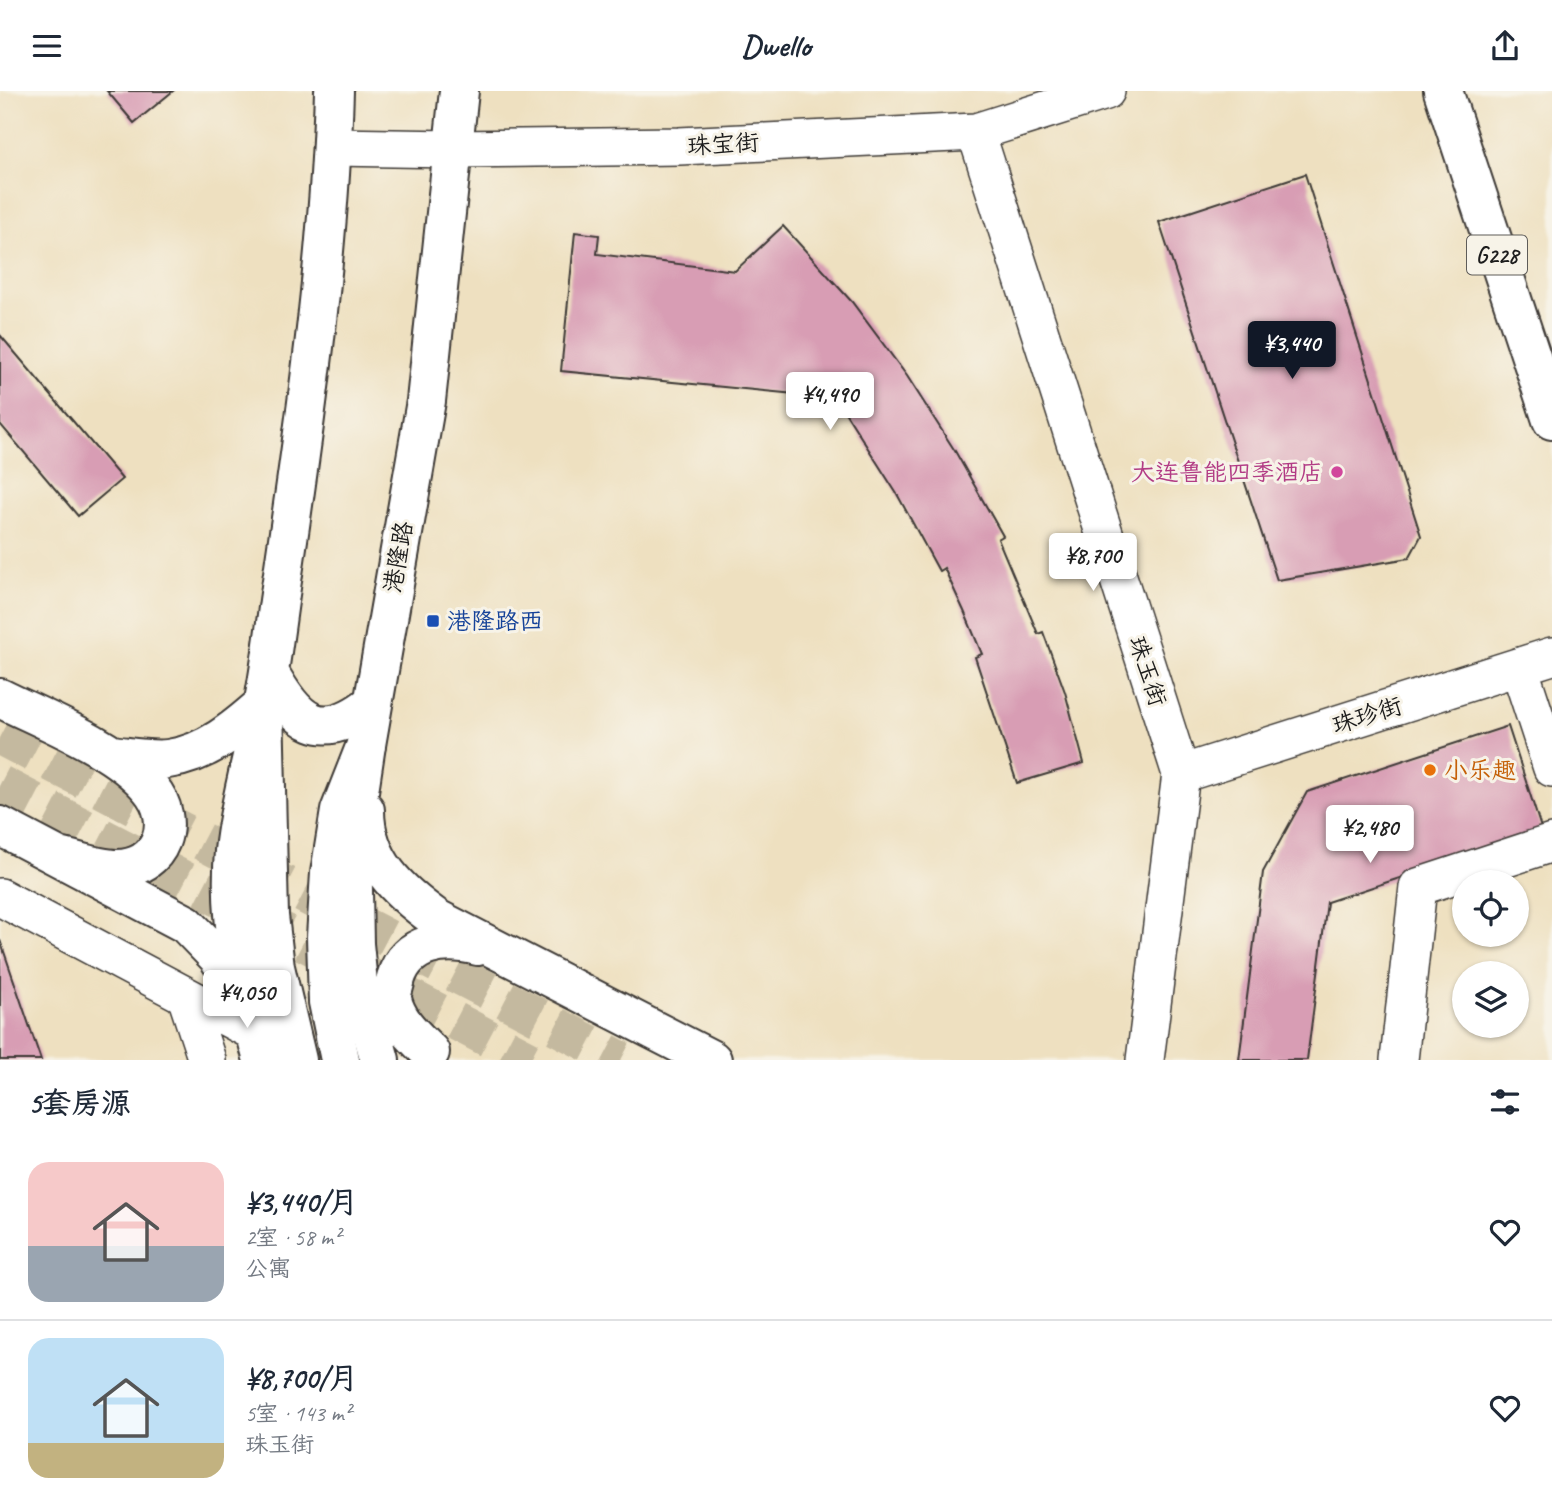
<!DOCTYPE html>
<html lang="zh">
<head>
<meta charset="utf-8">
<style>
  :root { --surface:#fff; --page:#f2f2f3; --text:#1f2937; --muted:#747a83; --line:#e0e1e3; --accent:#111827 }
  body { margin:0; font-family:Caveat,"LXGW WenKai TC",sans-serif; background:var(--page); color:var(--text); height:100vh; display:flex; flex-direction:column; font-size:26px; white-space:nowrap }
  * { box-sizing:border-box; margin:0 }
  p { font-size:23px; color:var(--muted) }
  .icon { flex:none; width:38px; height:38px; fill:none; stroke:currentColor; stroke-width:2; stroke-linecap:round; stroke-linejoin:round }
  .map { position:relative; height:969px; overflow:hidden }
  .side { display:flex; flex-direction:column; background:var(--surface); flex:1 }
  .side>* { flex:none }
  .buttons { position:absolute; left:1452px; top:779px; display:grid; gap:14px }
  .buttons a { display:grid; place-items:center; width:77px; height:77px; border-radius:50%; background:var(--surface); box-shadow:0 2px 5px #0004; font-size:35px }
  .price { position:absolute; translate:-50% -60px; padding:0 16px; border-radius:7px; background:#fff; color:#222; font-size:23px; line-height:46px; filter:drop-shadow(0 2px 4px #0008) }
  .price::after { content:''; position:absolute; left:50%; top:42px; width:21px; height:16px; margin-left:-10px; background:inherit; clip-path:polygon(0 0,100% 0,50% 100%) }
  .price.on { background:var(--accent); color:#fff }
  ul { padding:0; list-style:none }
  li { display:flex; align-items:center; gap:21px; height:175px; padding:0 28px }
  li+li { border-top:2px solid var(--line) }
  li span { display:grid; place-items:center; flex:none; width:196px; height:140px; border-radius:21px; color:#555 }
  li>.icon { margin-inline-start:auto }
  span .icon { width:84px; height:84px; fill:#fffc; stroke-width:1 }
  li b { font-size:30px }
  h2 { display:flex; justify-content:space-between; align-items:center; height:84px; padding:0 28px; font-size:30px }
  header { display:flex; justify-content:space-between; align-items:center; height:91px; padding:0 28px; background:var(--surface); font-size:32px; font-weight:800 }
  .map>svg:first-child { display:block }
  .building { fill:#d89db4 }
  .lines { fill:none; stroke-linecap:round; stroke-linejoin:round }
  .major-tunnel { stroke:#c4b99f; stroke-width:38; stroke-dasharray:38 19; stroke-linecap:butt }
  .minor-casing { stroke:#3c3935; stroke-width:40 }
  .major-casing { stroke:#3c3935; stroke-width:42 }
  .highway-casing { stroke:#3c3935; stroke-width:42 }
  .minor { stroke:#fff; stroke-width:37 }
  .major { stroke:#fff; stroke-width:38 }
  .highway { stroke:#fff; stroke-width:38 }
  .hotel-dot { fill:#d1479c; stroke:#f7f3e8; stroke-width:2.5 }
  .transit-dot { fill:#1a4fb4; stroke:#f7f3e8; stroke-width:2.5 }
  .food-dot { fill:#e8710a; stroke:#f7f3e8; stroke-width:2.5 }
  .labels { text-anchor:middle; stroke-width:6; stroke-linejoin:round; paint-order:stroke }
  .shield { fill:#f7f3e8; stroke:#5e5c59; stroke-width:2 }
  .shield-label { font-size:23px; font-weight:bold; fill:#1c1c1c }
  .street-label { font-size:24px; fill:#1c1c1c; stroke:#f7f3e8 }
  .hotel-label { font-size:24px; fill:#b23c85; stroke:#f7f3e8; text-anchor:end }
  .transit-label { font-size:24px; fill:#164399; stroke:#f7f3e8; text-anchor:start }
  .food-label { font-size:24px; fill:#c56008; stroke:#f7f3e8; text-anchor:start }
</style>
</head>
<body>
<header><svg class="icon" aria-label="menu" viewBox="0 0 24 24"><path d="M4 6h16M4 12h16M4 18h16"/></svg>Dwello<svg class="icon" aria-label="share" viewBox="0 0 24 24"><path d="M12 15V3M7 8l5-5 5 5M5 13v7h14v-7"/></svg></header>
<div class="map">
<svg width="1552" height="969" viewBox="0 0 1552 969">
  <rect width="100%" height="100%" fill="#f7f3e8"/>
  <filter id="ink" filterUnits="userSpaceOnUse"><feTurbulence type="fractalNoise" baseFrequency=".0143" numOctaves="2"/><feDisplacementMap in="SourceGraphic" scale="14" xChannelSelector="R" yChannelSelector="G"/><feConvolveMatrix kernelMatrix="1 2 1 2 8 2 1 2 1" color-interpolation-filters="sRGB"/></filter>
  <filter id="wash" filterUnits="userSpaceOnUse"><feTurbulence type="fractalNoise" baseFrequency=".00686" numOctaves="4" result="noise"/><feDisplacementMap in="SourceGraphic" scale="28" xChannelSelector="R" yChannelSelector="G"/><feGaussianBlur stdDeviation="1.57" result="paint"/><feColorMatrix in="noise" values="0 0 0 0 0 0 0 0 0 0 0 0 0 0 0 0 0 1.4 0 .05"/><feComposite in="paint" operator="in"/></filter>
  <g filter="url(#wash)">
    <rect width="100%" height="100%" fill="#eee0c0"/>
    <g id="blocks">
      <!-- building -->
      <path class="building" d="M107 0H173L134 32Z
        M1305 83 1421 445 1409 467 1277 489 1159 131Z
        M783 135 852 211 907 285 955 360 1003 445 998 448 1038 543 1043 541 1065 601 1084 672 1017 692 975 566 982 563 964 520 944 477 939 480 897 403 836 307 561 280 575 141 599 144 597 163 735 180Z
        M0 244 122 388 78 425 0 333Z
        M1508 635 1542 740 1327 811 1307 969H1239L1263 781 1307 701Z
        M0 849 41 969H0Z"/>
    </g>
  </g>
  <g filter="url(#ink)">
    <use href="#blocks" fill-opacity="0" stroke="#3c3935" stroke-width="2"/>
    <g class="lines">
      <!-- major-tunnel -->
      <path class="major-tunnel" d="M0 645 621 969
        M0 693 530 969"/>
      <defs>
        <path id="minor" d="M976 41 1181 683 1145 969
          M333 56 453 58 679 55 976 41 1106 0
          M1519 576 1552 677
          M1181 683 1552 565
          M0 806 256 942
          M186 905 207 969
          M1399 969 1418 796 1552 752"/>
        <path id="major" d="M269 581C297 632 321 653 373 612
          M0 607C46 630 117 657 150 697 178 730 162 777 117 778 99 778 77 770 59 766
          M112 664C130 666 150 670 168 668 206 663 236 638 264 613
          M365 719C365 770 399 801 437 828L712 969
          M0 735 186 833 218 866 241 902
          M430 961C414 945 397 931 392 908 391 902 395 894 396 887 407 850 446 847 478 855
          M263 969C244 902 228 831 234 760 239 711 254 663 263 615 270 580 274 545 279 510 304 341 329 171 334 0
          M380 969 369 930 360 912 354 853 352 746 366 654 426 310 459 0"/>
        <path id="highway" d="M1443 0 1552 329
          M264 613 269 825 275 876 297 969
          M340 969 328 911 326 846 330 782 340 720 366 654"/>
      </defs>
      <!-- minor casing -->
      <use href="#minor" class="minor-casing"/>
      <!-- major casing -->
      <use href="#major" class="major-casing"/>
      <!-- highway casing -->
      <use href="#highway" class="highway-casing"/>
      <!-- minor -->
      <use href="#minor" class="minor"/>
      <!-- major -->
      <use href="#major" class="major"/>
      <!-- highway -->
      <use href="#highway" class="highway"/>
    </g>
  </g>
  <!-- markers -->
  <circle class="hotel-dot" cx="1337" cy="381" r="7"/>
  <rect class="transit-dot" x="426" y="523" width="14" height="14" rx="3.5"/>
  <circle class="food-dot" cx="1430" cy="679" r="7"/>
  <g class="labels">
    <!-- shield labels -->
    <rect class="shield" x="1467" y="144.5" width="60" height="39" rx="5"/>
    <g class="shield-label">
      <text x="1497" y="172">G228</text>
    </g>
    <!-- street labels -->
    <g class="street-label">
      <text transform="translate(723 53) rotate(-3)" y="8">珠宝街</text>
      <text transform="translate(398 466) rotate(-80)" y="8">港隆路</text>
      <text transform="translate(1148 580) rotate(72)" y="8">珠玉街</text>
      <text transform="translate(1367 624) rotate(-17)" y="8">珠珍街</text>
    </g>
    <!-- hotel labels -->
    <g class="hotel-label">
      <text x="1323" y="389">大连鲁能四季酒店</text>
    </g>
    <!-- transit labels -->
    <g class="transit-label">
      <text x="447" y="538">港隆路西</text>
    </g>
    <!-- food labels -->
    <g class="food-label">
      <text x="1444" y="687">小乐趣</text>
    </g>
  </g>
</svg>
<div class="buttons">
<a><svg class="icon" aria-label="locate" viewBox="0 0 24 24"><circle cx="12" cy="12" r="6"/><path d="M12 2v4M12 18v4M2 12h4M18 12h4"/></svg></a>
<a><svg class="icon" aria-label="layers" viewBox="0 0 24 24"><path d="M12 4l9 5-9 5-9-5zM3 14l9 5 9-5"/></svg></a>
</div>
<b class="price on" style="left:1292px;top:290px">¥3,440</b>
<b class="price" style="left:830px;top:341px">¥4,490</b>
<b class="price" style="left:1093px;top:502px">¥8,700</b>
<b class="price" style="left:1370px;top:774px">¥2,480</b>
<b class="price" style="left:247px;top:939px">¥4,050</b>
</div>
<section class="side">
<h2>5套房源<svg class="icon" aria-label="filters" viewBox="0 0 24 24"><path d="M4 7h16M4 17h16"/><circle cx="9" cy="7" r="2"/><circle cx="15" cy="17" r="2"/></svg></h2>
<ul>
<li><span style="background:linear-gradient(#f6c9c9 60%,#9aa5b1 0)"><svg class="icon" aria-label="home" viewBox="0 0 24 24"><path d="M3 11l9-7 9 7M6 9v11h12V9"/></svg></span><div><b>¥3,440/月</b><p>2室 · 58 m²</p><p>公寓</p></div><svg class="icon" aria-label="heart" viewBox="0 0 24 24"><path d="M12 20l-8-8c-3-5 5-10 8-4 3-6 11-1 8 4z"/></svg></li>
<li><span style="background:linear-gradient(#bfe0f5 75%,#c2b280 0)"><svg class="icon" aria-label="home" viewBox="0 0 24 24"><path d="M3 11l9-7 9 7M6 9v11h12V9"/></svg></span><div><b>¥8,700/月</b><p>5室 · 143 m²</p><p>珠玉街</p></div><svg class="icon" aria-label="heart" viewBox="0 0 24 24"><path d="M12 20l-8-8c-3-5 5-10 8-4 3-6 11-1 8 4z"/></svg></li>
</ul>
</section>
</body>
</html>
